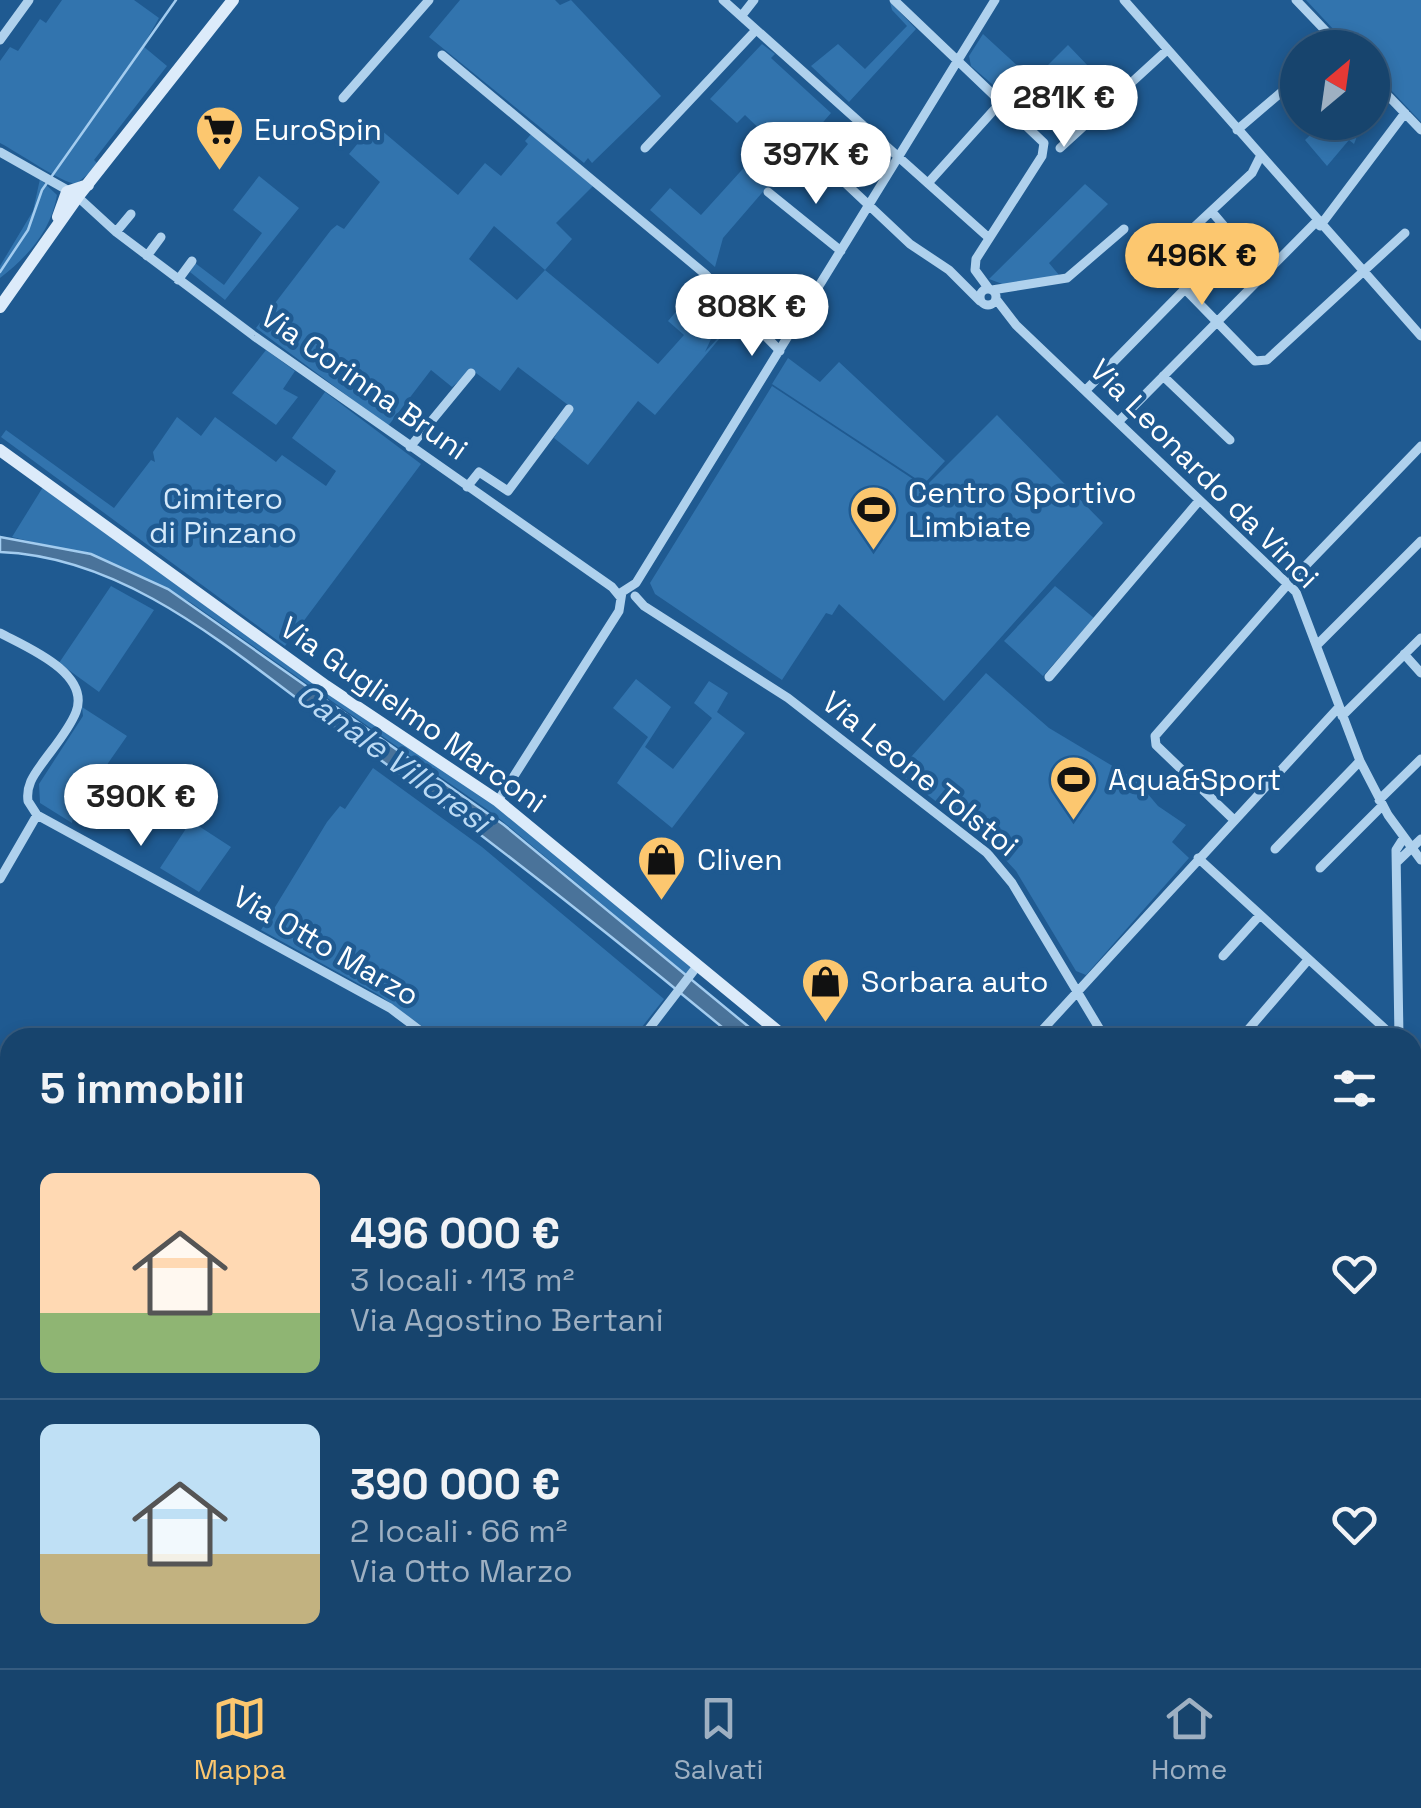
<!DOCTYPE html>
<html lang="it">
<head>
<meta charset="utf-8">
<style>
  :root { --surface:#17446d; --page:#244e75; --text:#f1f3f6; --muted:#9eb0c2; --line:#365c80; --accent:#fcc76f }
  body { margin:0; font-family:"Space Grotesk",sans-serif; background:var(--page); color:var(--text); height:100vh; display:flex; flex-direction:column; font-size:38px; white-space:nowrap }
  * { box-sizing:border-box; margin:0 }
  p { font-size:32px; color:var(--muted) }
  .icon { flex:none; width:55px; height:55px; fill:none; stroke:currentColor; stroke-width:2; stroke-linecap:round; stroke-linejoin:round }
  .map { position:relative; flex:1; overflow:hidden }
  .details { position:absolute; left:0px; top:1028px; width:1422px; height:642px; display:flex; flex-direction:column; background:var(--surface); border-radius:30px 30px 0 0; box-shadow:0 5px 15px #0003,0 0 0 2px var(--line) }
  .details>* { flex:none }
  .needle { width:65px; rotate:29deg }
  .fabs { position:absolute; left:1280px; top:30px; display:grid; gap:20px }
  .fabs a { display:grid; place-items:center; width:110px; height:110px; border-radius:50%; background:var(--surface); box-shadow:0 5px 15px #0003,0 0 0 2px var(--line); font-size:50px }
  .price { position:absolute; translate:-50% -85px; padding:0 22px; border-radius:35px; background:#fff; color:#222; font-size:32px; line-height:65px; filter:drop-shadow(0 2px 5px #0008) }
  .price::after { content:''; position:absolute; left:50%; top:60px; width:30px; height:22px; margin-left:-15px; background:inherit; clip-path:polygon(0 0,100% 0,50% 100%) }
  .price.on { background:var(--accent); color:#111 }
  ul { padding:0; list-style:none }
  li { display:flex; align-items:center; gap:30px; height:250px; padding:0 40px }
  li+li { border-top:2px solid var(--line) }
  li span { display:grid; place-items:center; flex:none; width:280px; height:200px; border-radius:15px; color:#555 }
  li>.icon { margin-inline-start:auto }
  span .icon { width:120px; height:120px; fill:#fffc; stroke-width:1 }
  li b { font-size:42px }
  h2 { display:flex; justify-content:space-between; align-items:center; height:120px; padding:0 40px; font-size:42px }
  .tab-bar { display:flex; justify-content:space-around; align-items:center; height:140px; border-top:2px solid var(--line); background:var(--surface); font-size:28px; color:var(--muted) }
  .tab-bar a { display:grid; justify-items:center; gap:5px }
  .tab-bar .on { color:var(--accent) }
  .map>svg:first-child { display:block }
  .green { fill:#3274ae; fill-rule:evenodd }
  .water { fill:#4a739a; stroke:#a3ccef; stroke-width:2.5 }
  .lines { fill:none; stroke-linecap:round; stroke-linejoin:round }
  .stream { stroke:#a3ccef; stroke-width:2.5 }
  .street { stroke:#afd1ed; stroke-width:9 }
  .secondary { stroke:#dcebfa; stroke-width:12 }
  .labels { text-anchor:middle; stroke-width:9; stroke-linejoin:round; paint-order:stroke }
  .poi-label { font-size:30px; fill:#fff; stroke:#1f5a91; text-anchor:start }
  .street-label { font-size:30px; fill:#fff; stroke:#1f5a91 }
  .park-label { font-size:30px; fill:#d5e9fa; stroke:#1f5a91 }
  .water-label { font-size:32px; font-style:italic; fill:#bbdaf4; stroke:#1f5a91 }
</style>
</head>
<body>
<div class="map">
<svg width="1421" height="1668" viewBox="0 0 1421 1668">
  <rect width="100%" height="100%" fill="#1f5a91"/>
  <!-- green -->
  <path class="green" d="M62 0H134L159 18 143 46 167 66 94 160 99 165 76 184C62 183 19 153 0 143V61L10 47 18 51 40 19 46 23Z
    M460 0H555L560 5 571 0 661 96 592 163 588 158 584 163 429 37Z
    M1306 0H1421V122L1373 71 1372 48 1350 47Z
    M890 2 916 29 849 102 811 66 838 44 865 69 907 26 892 10Z
    M983 34 1033 80 1068 45 1090 68 1034 120 971 66 969 56Z
    M762 44 775 54 771 58 831 113 723 238 715 267 650 210 670 188 701 215 770 139 745 115 737 123 710 99Z
    M1323 123H1351L1359 131 1354 144 1349 140 1327 166 1305 140Z
    M374 124 458 195 485 163 501 176 528 144 525 141 532 133 593 186 556 223 572 239 545 270 658 364 684 335 668 321 705 278 738 308 725 323 712 309 696 322 695 328 711 339 705 352 742 312 655 415 638 401 588 465 554 438 572 408 518 367 500 391 472 370 452 387 431 370 388 426 256 328 331 230 337 225 344 229 380 182 349 154ZM494 226 545 270 517 300 469 259Z
    M259 176 299 208 225 300 190 272 195 263 224 285 262 233 233 210Z
    M40 179 57 195C51 232 26 258 0 278V266L33 211Z
    M1085 184 1108 204 1049 263 1059 275 1005 285 989 279Z
    M266 350 295 371 283 389 298 397 276 425 232 393Z
    M788 358 820 382 839 362 945 461 924 484 772 384Z
    M772 386 925 487 997 415 1103 523 944 701 839 604 832 615 826 613 782 680 655 594 650 583Z
    M325 392 421 464 285 646 1 437 6 430 114 508 151 460 155 462 153 452 177 417 201 436 215 417 276 462 282 455 326 486 336 471 292 438Z
    M43 487 488 799 693 966 688 976 495 815 190 602 104 559 12 537Z
    M111 586 154 610 99 692 59 663Z
    M1055 586 1094 618 1043 676 1004 641Z
    M986 673 1049 728 1136 780 1158 806 1186 825 1172 842 1189 858 1086 975 1076 971 1016 871 988 841 904 777 903 766Z
    M636 679 671 707 645 747 673 769 712 718 694 703 709 681 728 693 717 712 745 733 672 828 617 783 648 737 613 708Z
    M82 707 127 736 74 812 72 823 40 803 39 784 83 716Z
    M373 768 482 847 664 999 634 1037H437L379 995 261 930 327 822 340 806 345 809Z
    M191 821 231 847 199 892 160 868Z"/>
  <!-- water -->
  <path class="water" d="M0 537 91 554 168 589 504 825 761 1037H734C605 930 474 827 338 729 237 656 131 557 0 552Z"/>
  <g class="lines">
    <!-- stream -->
    <path class="stream" d="M0 272 28 230 42 190 176 0"/>
    <!-- street -->
    <path class="street" d="M723 0 989 238
      M894 0 1044 143 1042 156 976 259 975 270 989 289
      M1124 0 1421 336
      M1296 0 1342 48
      M743 14 754 0
      M0 40 29 0
      M442 55 705 274 780 351
      M1372 79 1421 130
      M343 98 429 0
      M1237 130 1298 78
      M645 148 756 30
      M1060 148 1167 50
      M0 152 69 191
      M1260 157 1252 173 1162 257 1185 289 1255 361 1267 360 1405 233
      M824 163 910 244 949 270 980 301
      M929 182 1002 101
      M768 192 841 251
      M80 199 116 232 254 336 612 587 621 598
      M1212 212 1265 274
      M1320 226 1405 113
      M116 232 131 214
      M147 256 161 237
      M178 280 192 261
      M980 297a8 8 0 1 1 16 0a8 8 0 1 1-16 0Z
      M992 290 1067 278 1124 229
      M996 299 1016 325 1296 592 1360 761 1388 815 1421 860
      M1163 376 1230 440
      M1086 390 1185 289
      M1119 421 1316 222
      M410 447 471 373
      M467 487 479 472 508 491 569 409
      M635 596 644 606 788 698 987 853 1012 883 1105 1038
      M0 633C26 647 91 673 76 712 69 730 53 748 41 765 33 776 26 786 28 801L37 815 390 1008 430 1038
      M1318 644 1421 541
      M1404 654 1421 673
      M1049 677 1198 502
      M1342 716 1421 638
      M1379 800 1421 759
      M498 801 619 611 622 592 636 583 995 0
      M1233 819 1156 745 1155 736 1288 584 1421 446
      M1275 849 1360 761
      M1198 858 1395 1038
      M1397 862 1421 839
      M1320 868 1382 806
      M0 879 37 815
      M1223 956 1260 915
      M642 1038 698 965
      M1035 1038 1339 707
      M1241 1038 1308 960
      M1399 1038 1396 850 1403 839
      M1412 1094 1421 1085
      M1412 1120 1421 1131
      M1412 1161 1421 1152
      M1412 1300 1421 1307
      M0 1305 10 1310
      M1412 1335 1421 1323
      M0 1493 10 1498
      M0 1553 10 1558
      M1412 1577 1421 1584
      M0 1614 10 1598
      M0 1630 10 1636
      M51 1660 64 1668
      M311 1660 325 1668
      M612 1660 625 1668
      M1274 1660 1286 1668
      M465 1668 470 1660
      M1156 1668 1161 1660"/>
    <!-- secondary -->
    <path class="secondary" d="M58 217 67 192 88 185
      M0 307 79 195 233 0
      M0 450 326 686 498 801 786 1038
      M1412 1528 1421 1534"/>
  </g>
  <!-- icons -->
  <defs>
    <symbol id="supermarket-pin" viewBox="-11 -11 22 30"><path d="M0 17L-7.5 6A9.5 9.5 0 1 1 7.5 6Z" fill="#fcc76f" stroke="#1f5a91"/><path d="M-6-5.5h2.5l.6 2H6L4.5 2H-2.5L-4.4-4H-6ZM-1.5 3.2a1.3 1.3 0 1 0 .1 0ZM3 3.2a1.3 1.3 0 1 0 .1 0Z" fill="#111"/></symbol>
    <symbol id="stadium-pin" viewBox="-11 -11 22 30"><path d="M0 17L-7.5 6A9.5 9.5 0 1 1 7.5 6Z" fill="#fcc76f" stroke="#1f5a91"/><path d="M0-5a6.5 5 0 1 0 0 10a6.5 5 0 1 0 0-10ZM-3.5-1.8h7v3.6h-7Z" fill="#111"/></symbol>
    <symbol id="shop-pin" viewBox="-11 -11 22 30"><path d="M0 17L-7.5 6A9.5 9.5 0 1 1 7.5 6Z" fill="#fcc76f" stroke="#1f5a91"/><path d="M-5-2.5h2.3a2.7 3.5 0 0 1 5.4 0H5L5.5 6h-11ZM-1.5-2.5h3a1.5 2.3 0 0 0-3 0Z" fill="#111"/></symbol>
  </defs>
  <g fill-rule="evenodd">
    <use href="#supermarket-pin" x="192" y="102" width="55" height="75"/>
    <use href="#stadium-pin" x="846" y="482" width="55" height="75"/>
    <use href="#stadium-pin" x="1046" y="752" width="55" height="75"/>
    <use href="#shop-pin" x="634" y="832" width="55" height="75"/>
    <use href="#shop-pin" x="798" y="954" width="55" height="75"/>
  </g>
  <g class="labels">
    <!-- poi labels -->
    <g class="poi-label">
      <text x="254" y="140">EuroSpin</text>
      <text x="908" y="503">Centro Sportivo<tspan x="908" dy="34">Limbiate</tspan></text>
      <text x="1108" y="790">Aqua&amp;Sport</text>
      <text x="697" y="870">Cliven</text>
      <text x="861" y="992">Sorbara auto</text>
    </g>
    <!-- street labels -->
    <g class="street-label">
      <text transform="translate(364 383) rotate(35)" y="10">Via Corinna Bruni</text>
      <text transform="translate(1204 474) rotate(45)" y="10">Via Leonardo da Vinci</text>
      <text transform="translate(413 715) rotate(35)" y="10">Via Guglielmo Marconi</text>
      <text transform="translate(920 774) rotate(39)" y="10">Via Leone Tolstoi</text>
      <text transform="translate(326 946) rotate(30)" y="10">Via Otto Marzo</text>
    </g>
    <!-- park labels -->
    <g class="park-label">
      <text x="223" y="509">Cimitero<tspan x="223" dy="34">di Pinzano</tspan></text>
    </g>
    <!-- water labels -->
    <g class="water-label">
      <text transform="translate(393 758) rotate(36)" y="11">Canale Villoresi</text>
    </g>
  </g>
</svg>
<div class="fabs">
<a><svg class="needle" viewBox="-14 -14 28 28"><path d="M0-13l5 13h-10z" fill="#e53935"/><path d="M0 13l5-13h-10z" fill="#9eb0c2"/></svg></a>
</div>
<b class="price" style="left:1064px;top:150px">281K €</b>
<b class="price" style="left:816px;top:207px">397K €</b>
<b class="price on" style="left:1202px;top:308px">496K €</b>
<b class="price" style="left:752px;top:359px">808K €</b>
<b class="price" style="left:141px;top:849px">390K €</b>
<section class="details">
<h2>5 immobili<svg class="icon" aria-label="filters" viewBox="0 0 24 24"><path d="M4 7h16M4 17h16"/><circle cx="9" cy="7" r="2"/><circle cx="15" cy="17" r="2"/></svg></h2>
<ul>
<li><span style="background:linear-gradient(#ffd9b3 70%,#8fb573 0)"><svg class="icon" aria-label="home" viewBox="0 0 24 24"><path d="M3 11l9-7 9 7M6 9v11h12V9"/></svg></span><div><b>496 000 €</b><p>3 locali · 113 m²</p><p>Via Agostino Bertani</p></div><svg class="icon" aria-label="heart" viewBox="0 0 24 24"><path d="M12 20l-8-8c-3-5 5-10 8-4 3-6 11-1 8 4z"/></svg></li>
<li><span style="background:linear-gradient(#bfe0f5 65%,#c2b280 0)"><svg class="icon" aria-label="home" viewBox="0 0 24 24"><path d="M3 11l9-7 9 7M6 9v11h12V9"/></svg></span><div><b>390 000 €</b><p>2 locali · 66 m²</p><p>Via Otto Marzo</p></div><svg class="icon" aria-label="heart" viewBox="0 0 24 24"><path d="M12 20l-8-8c-3-5 5-10 8-4 3-6 11-1 8 4z"/></svg></li>
</ul>
</section>
</div>
<nav class="tab-bar">
<a class="on"><svg class="icon" aria-label="map" viewBox="0 0 24 24"><path d="M3 6l6-2 6 2 6-2v14l-6 2-6-2-6 2zM9 4v14M15 6v14"/></svg>Mappa</a>
<a><svg class="icon" aria-label="saved" viewBox="0 0 24 24"><path d="M7 4h10v16l-5-4-5 4z"/></svg>Salvati</a>
<a><svg class="icon" aria-label="home" viewBox="0 0 24 24"><path d="M3 11l9-7 9 7M6 9v11h12V9"/></svg>Home</a>
</nav>
</body>
</html>
